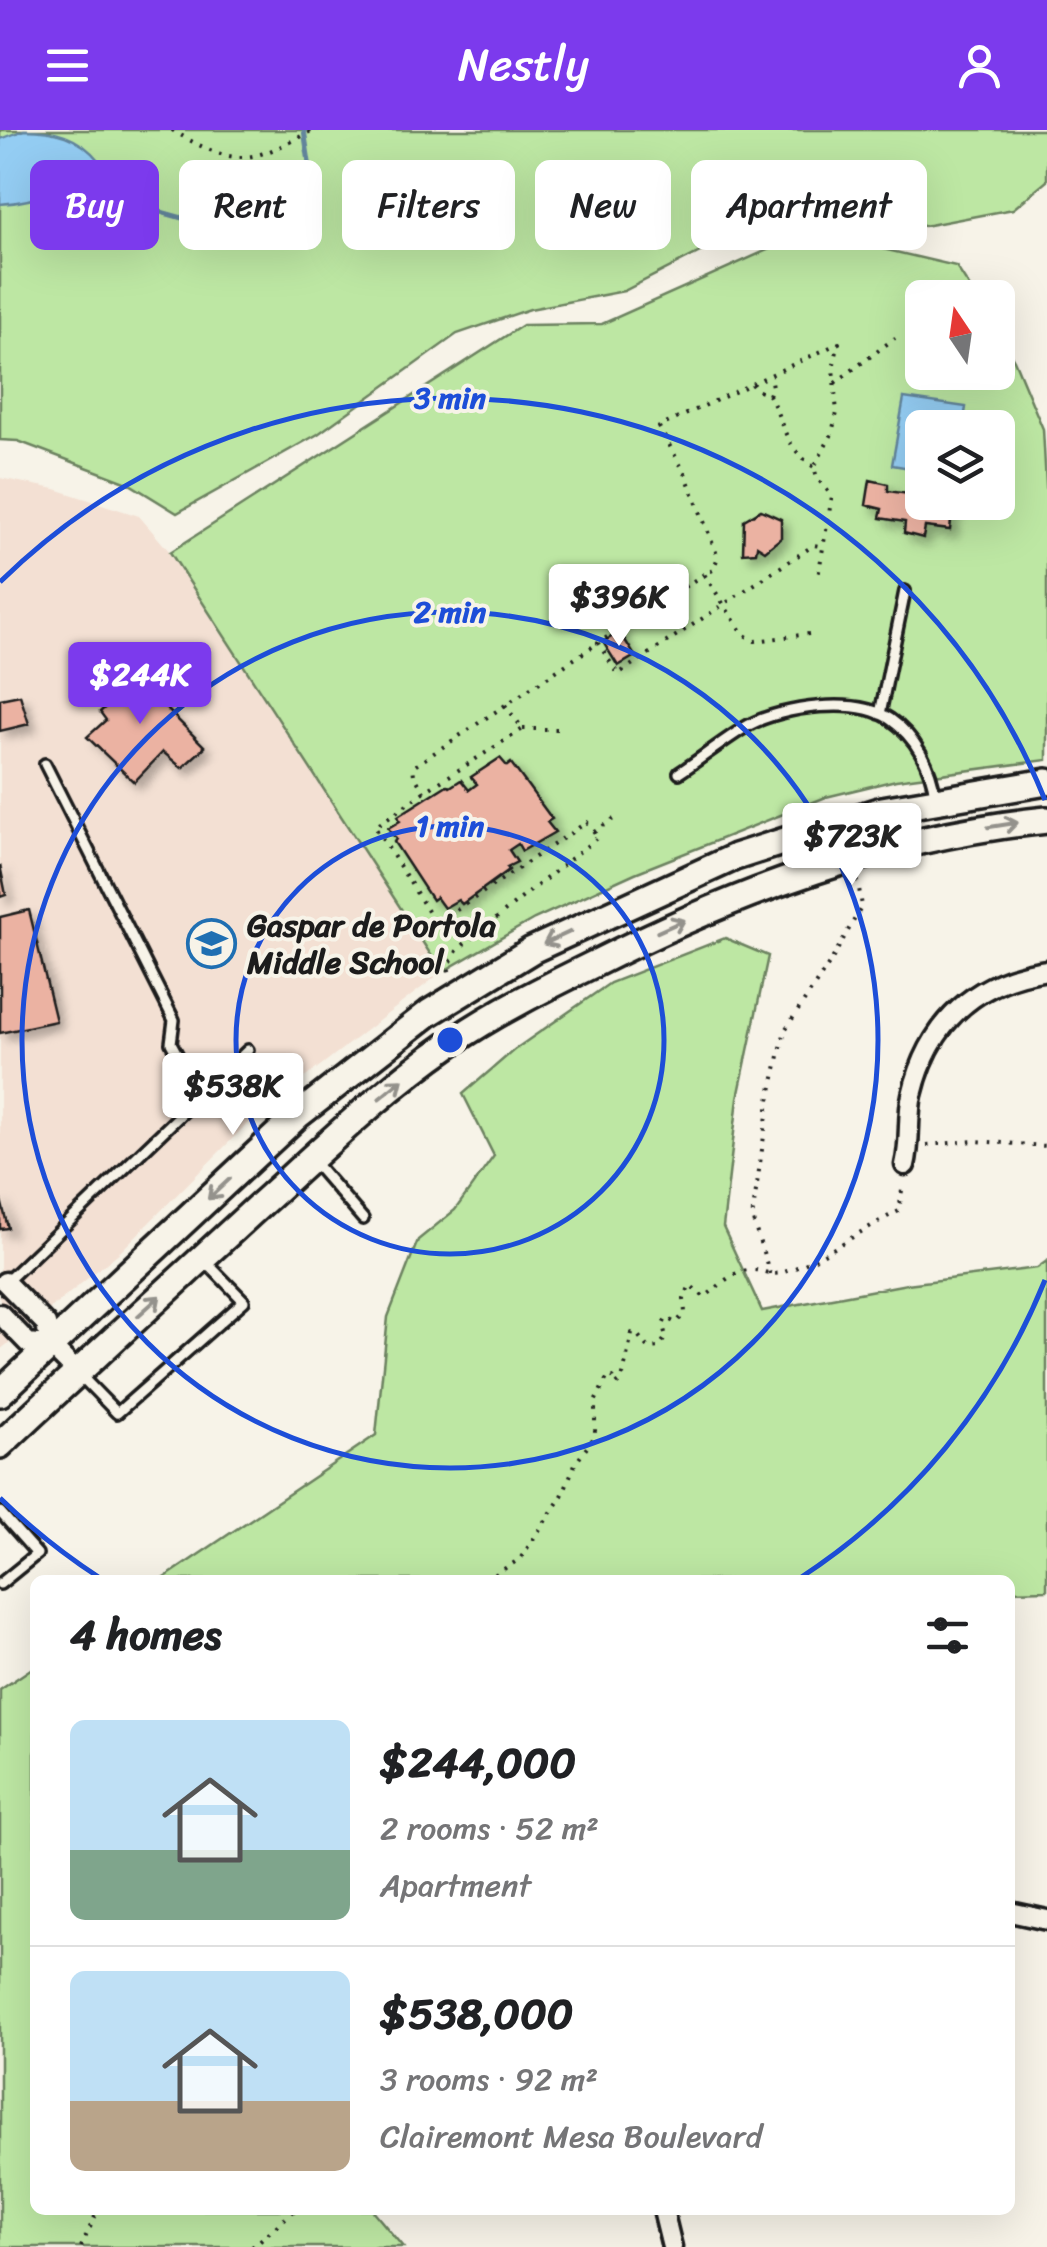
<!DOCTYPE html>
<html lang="en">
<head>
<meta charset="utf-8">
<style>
  :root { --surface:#fff; --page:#f6f6f6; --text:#202124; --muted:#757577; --line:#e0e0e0; --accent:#7c3aed }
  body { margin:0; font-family:Sriracha,sans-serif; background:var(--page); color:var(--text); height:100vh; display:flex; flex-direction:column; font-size:38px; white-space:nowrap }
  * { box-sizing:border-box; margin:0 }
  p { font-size:32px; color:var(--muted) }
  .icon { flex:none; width:55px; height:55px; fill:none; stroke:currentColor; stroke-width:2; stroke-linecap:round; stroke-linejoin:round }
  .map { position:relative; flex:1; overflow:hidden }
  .drawer { position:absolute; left:30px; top:1445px; width:985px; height:640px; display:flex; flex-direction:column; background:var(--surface); border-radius:15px; box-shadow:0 10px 40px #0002 }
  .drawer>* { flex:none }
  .guide { position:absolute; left:30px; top:30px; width:988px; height:90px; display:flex; gap:20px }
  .needle { width:65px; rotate:347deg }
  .buttons { position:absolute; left:905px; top:150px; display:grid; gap:20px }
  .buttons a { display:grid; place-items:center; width:110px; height:110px; border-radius:15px; background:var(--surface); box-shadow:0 10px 40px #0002; font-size:50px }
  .price { position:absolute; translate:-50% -85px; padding:0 22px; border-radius:10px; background:#fff; color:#222; font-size:32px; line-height:65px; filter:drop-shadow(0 2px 5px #0008) }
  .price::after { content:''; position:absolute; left:50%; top:60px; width:30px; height:22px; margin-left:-15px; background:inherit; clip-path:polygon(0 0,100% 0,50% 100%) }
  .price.on { background:var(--accent); color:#fff }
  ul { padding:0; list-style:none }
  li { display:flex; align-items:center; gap:30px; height:250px; padding:0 40px }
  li+li { border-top:2px solid var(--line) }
  li span { display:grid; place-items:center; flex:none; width:280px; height:200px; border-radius:15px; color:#555 }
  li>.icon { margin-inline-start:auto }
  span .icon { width:120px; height:120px; fill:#fffc; stroke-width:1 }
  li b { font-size:42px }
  h2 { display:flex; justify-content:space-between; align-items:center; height:120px; padding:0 40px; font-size:42px }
  .chip { padding:0 35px; border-radius:15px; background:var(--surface); box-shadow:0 10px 40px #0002; font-size:35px; line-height:90px }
  .chip.on { background:var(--accent); color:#fff }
  header { display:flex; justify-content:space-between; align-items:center; height:130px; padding:0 40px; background:var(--accent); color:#fff; font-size:45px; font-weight:600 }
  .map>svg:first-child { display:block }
  .built { fill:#f3e0d3 }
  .green { fill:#bde7a3; stroke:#6c8260; stroke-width:2.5; fill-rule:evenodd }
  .water { fill:#94cdf3; stroke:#64869d; stroke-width:2.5 }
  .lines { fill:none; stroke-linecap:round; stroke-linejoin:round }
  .stream { stroke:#64869d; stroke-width:5 }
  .building { fill:#ebb2a2; stroke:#1c1c1c; stroke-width:2.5; filter:url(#shadow) }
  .lane-casing { stroke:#1c1c1c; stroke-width:16 }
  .street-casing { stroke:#1c1c1c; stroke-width:25 }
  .secondary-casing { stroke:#1c1c1c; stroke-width:32 }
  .path { stroke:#1c1c1c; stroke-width:4; stroke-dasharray:2.5 8; stroke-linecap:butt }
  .lane { stroke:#f7f3e8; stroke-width:9 }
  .street { stroke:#f7f3e8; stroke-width:18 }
  .secondary { stroke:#f7f3e8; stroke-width:25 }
  .oneway { stroke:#94928c }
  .ring { fill:none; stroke:#1d4ed8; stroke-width:5 }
  .labels { text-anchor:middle; stroke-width:8; stroke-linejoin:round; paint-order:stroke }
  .poi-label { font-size:32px; font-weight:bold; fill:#1c1c1c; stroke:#f7f3e8; text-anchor:start }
  .centre { fill:#1d4ed8; stroke:#f7f3e8; stroke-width:5 }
  .ring-label { font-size:30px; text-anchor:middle; font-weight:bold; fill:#1d4ed8; stroke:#f7f3e8; stroke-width:8; stroke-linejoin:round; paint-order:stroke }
</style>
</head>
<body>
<header><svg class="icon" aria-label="menu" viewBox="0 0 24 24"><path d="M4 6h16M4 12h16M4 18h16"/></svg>Nestly<svg class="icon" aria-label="person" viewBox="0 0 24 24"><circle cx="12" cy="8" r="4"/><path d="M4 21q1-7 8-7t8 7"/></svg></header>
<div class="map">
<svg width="1047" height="2117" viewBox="0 0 1047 2117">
  <defs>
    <filter id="shadow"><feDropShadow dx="7" dy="7" stdDeviation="5" flood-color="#0004"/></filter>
  </defs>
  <rect width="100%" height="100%" fill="#f7f3e8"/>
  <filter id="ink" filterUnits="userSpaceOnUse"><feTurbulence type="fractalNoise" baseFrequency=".01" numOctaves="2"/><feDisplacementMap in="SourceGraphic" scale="20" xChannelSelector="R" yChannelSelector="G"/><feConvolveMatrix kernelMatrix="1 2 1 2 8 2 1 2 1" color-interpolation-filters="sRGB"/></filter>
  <g filter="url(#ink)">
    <!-- built -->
    <path class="built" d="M0 348 55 359 139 386 170 422 442 842 255 986 121 1121 0 1220Z"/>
    <!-- green -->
    <path class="green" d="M0 0H1047V51L1013 79 924 96 818 75 741 101 624 161 530 179 457 204 318 304 177 383 128 353 18 311 0 310Z
      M814 103 956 136 976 167 922 168V242H998V203L1014 230 1043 299 1047 373V630L896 650 826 667 635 743 534 789 442 842 170 422 523 195 602 194 794 108ZM922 298H998V372H922Z
      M725 808 768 826 738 968 723 1097 762 1181 907 1154 1037 1138 1047 1131V1460L1010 1461V1450H161L376 1305 388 1187 418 1110 455 1080 494 1026 463 964 514 920 610 853Z
      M35 1536V2080H372L403 2117H0V1560Z"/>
    <!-- water -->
    <path class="water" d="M24 0C54 0 79 6 99 31 74 57 37 72 0 74V9Z
      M904 268 966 277 963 297 922 298V340L892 335Z"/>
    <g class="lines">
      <!-- stream -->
      <path class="stream" d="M85 45 143 77 225 100 279 101 311 45 304 0"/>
    </g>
    <!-- building -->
    <path class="building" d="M870 350 888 354V361L922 366V372H953L950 400 925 397 923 408 904 403 905 392 880 388 882 379 866 375Z
      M761 380 781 389V408L765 421 757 416 756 422 743 423 744 390Z
      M620 502 635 526 618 536 603 512Z
      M121 533 205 617 182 638 163 622 134 652 87 607 106 590 100 582 111 572 96 557Z
      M20 565 29 594 0 601V569Z
      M500 628 507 636 511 633 552 689 547 692 555 702 522 721 518 714 509 720 517 732 507 737 509 740 462 774 458 770 444 778 436 767 432 770 394 712 396 709 388 698 400 691 398 686 447 655 450 657 461 650 469 660 477 654 471 647Z
      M0 735 6 765 0 767Z
      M29 780 56 891 0 903V787Z
      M0 1066 8 1098 0 1099Z"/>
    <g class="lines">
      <defs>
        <path id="lane" d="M880 584 905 461
          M45 634 174 890 171 913 200 966
          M679 643C702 628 725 609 749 595 782 577 857 566 890 589 916 607 931 636 935 666
          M313 1031 363 1089
          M6 1152 248 920
          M79 1244 117 1283 244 1171 205 1131
          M0 1382 37 1424 0 1454"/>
        <path id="street" d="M905 1035C911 1012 907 987 912 965 929 893 975 850 1047 840
          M5 1152 46 1194 50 1215 77 1242
          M0 1184 28 1213 50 1215
          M1010 1782 1047 1790
          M663 2080 672 2117"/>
        <path id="secondary" d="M0 1263 297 986 429 883 532 820 735 727 882 680 1047 652
          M0 1315C86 1234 174 1154 261 1074 322 1019 383 960 451 913 496 882 547 857 596 833 738 761 888 706 1047 690"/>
      </defs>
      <!-- lane casing -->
      <use href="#lane" class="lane-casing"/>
      <!-- street casing -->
      <use href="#street" class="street-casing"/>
      <!-- secondary casing -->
      <use href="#secondary" class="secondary-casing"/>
      <!-- path -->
      <path class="path" d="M172 0C237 39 250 33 313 0
        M835 253 895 208
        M751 254 756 260 769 265C785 295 783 315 814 337
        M769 265 772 257 770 245
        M704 444 598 513 618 544 814 415 825 417
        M809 504 755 511 743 504 704 444 713 440 718 427 685 343 659 297 839 213 833 238 837 283 831 306 814 337 817 348 832 366 818 447
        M505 575 523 599 424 662 414 645 413 637 598 513
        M523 599H560
        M424 662 375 697 436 794 587 692 598 707 458 819 448 837 450 844
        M594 702 618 686
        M927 1015 974 1011 1047 1016
        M770 1144 752 1088 770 965 785 900 831 831 862 776 857 747
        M486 1450 520 1429 562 1366 575 1334 595 1306V1272L608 1246 613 1247 616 1255 622 1250 632 1203 637 1204 648 1218 659 1217 666 1207 663 1195 666 1188 676 1193 685 1183 684 1169 690 1155 704 1167C718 1159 731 1140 750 1140 761 1139 769 1146 781 1143 823 1130 859 1100 899 1081L903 1053
        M81 2117 98 2080
        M252 2117 295 2080"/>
      <!-- lane -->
      <use href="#lane" class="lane"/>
      <!-- street -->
      <use href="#street" class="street"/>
      <!-- secondary -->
      <use href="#secondary" class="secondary"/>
    </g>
    <!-- one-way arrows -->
    <defs><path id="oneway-shaft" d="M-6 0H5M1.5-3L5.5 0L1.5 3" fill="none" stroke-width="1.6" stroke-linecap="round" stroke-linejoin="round" transform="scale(2.5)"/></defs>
    <g class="oneway">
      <use href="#oneway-shaft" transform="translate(1003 695) rotate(-9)"/>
      <use href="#oneway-shaft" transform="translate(671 796) rotate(-24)"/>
      <use href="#oneway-shaft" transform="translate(557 808) rotate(155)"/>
      <use href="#oneway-shaft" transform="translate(391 959) rotate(-39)"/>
      <use href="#oneway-shaft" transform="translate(219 1059) rotate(137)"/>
      <use href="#oneway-shaft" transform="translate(149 1176) rotate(-42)"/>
    </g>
  </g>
  <!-- distance rings -->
  <g class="ring">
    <circle cx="450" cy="910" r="214"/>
    <circle cx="450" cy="910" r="428"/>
    <path d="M1045 1150A642 642 0 0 1 800 1448M100 1448A642 642 0 0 1 0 1368M0 452A642 642 0 0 1 1045 670"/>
  </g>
  <!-- icons -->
  <defs>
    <symbol id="school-ring" viewBox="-11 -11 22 22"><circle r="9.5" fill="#f7f3e8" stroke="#1f6fb2" stroke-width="1.5"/><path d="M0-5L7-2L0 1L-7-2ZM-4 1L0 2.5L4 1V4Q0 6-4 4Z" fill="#1f6fb2"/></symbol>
  </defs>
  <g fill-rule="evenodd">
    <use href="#school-ring" x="184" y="786" width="55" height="55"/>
  </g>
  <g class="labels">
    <!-- poi labels -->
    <g class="poi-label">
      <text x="247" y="806">Gaspar de Portola<tspan x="247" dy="37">Middle School</tspan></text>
    </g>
  </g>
  <circle cx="450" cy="910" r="15" class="centre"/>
  <g class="ring-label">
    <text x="450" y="278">3 min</text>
    <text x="450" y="492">2 min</text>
    <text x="450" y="706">1 min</text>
  </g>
</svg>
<div class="buttons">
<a><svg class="needle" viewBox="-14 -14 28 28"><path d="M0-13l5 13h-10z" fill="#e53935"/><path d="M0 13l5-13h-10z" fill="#757577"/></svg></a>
<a><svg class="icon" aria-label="layers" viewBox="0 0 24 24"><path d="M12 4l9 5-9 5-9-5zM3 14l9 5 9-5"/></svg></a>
</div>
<b class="price" style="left:619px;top:519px">$396K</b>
<b class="price on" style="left:140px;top:597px">$244K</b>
<b class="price" style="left:852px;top:758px">$723K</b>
<b class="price" style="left:233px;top:1008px">$538K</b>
<div class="guide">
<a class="chip on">Buy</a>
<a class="chip">Rent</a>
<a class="chip">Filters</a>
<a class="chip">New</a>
<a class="chip">Apartment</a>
</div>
<section class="drawer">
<h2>4 homes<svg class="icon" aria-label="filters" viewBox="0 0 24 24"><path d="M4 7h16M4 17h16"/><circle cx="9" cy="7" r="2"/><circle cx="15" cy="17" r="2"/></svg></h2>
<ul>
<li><span style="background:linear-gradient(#bfe0f5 65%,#7fa58c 0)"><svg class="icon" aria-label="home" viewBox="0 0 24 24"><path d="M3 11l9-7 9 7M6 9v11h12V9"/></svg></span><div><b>$244,000</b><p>2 rooms · 52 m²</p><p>Apartment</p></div></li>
<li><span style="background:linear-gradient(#bfe0f5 65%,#b9a48a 0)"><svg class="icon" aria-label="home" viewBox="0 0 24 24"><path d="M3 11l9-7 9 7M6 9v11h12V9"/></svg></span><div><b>$538,000</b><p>3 rooms · 92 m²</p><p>Clairemont Mesa Boulevard</p></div></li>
</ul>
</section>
</div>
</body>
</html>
